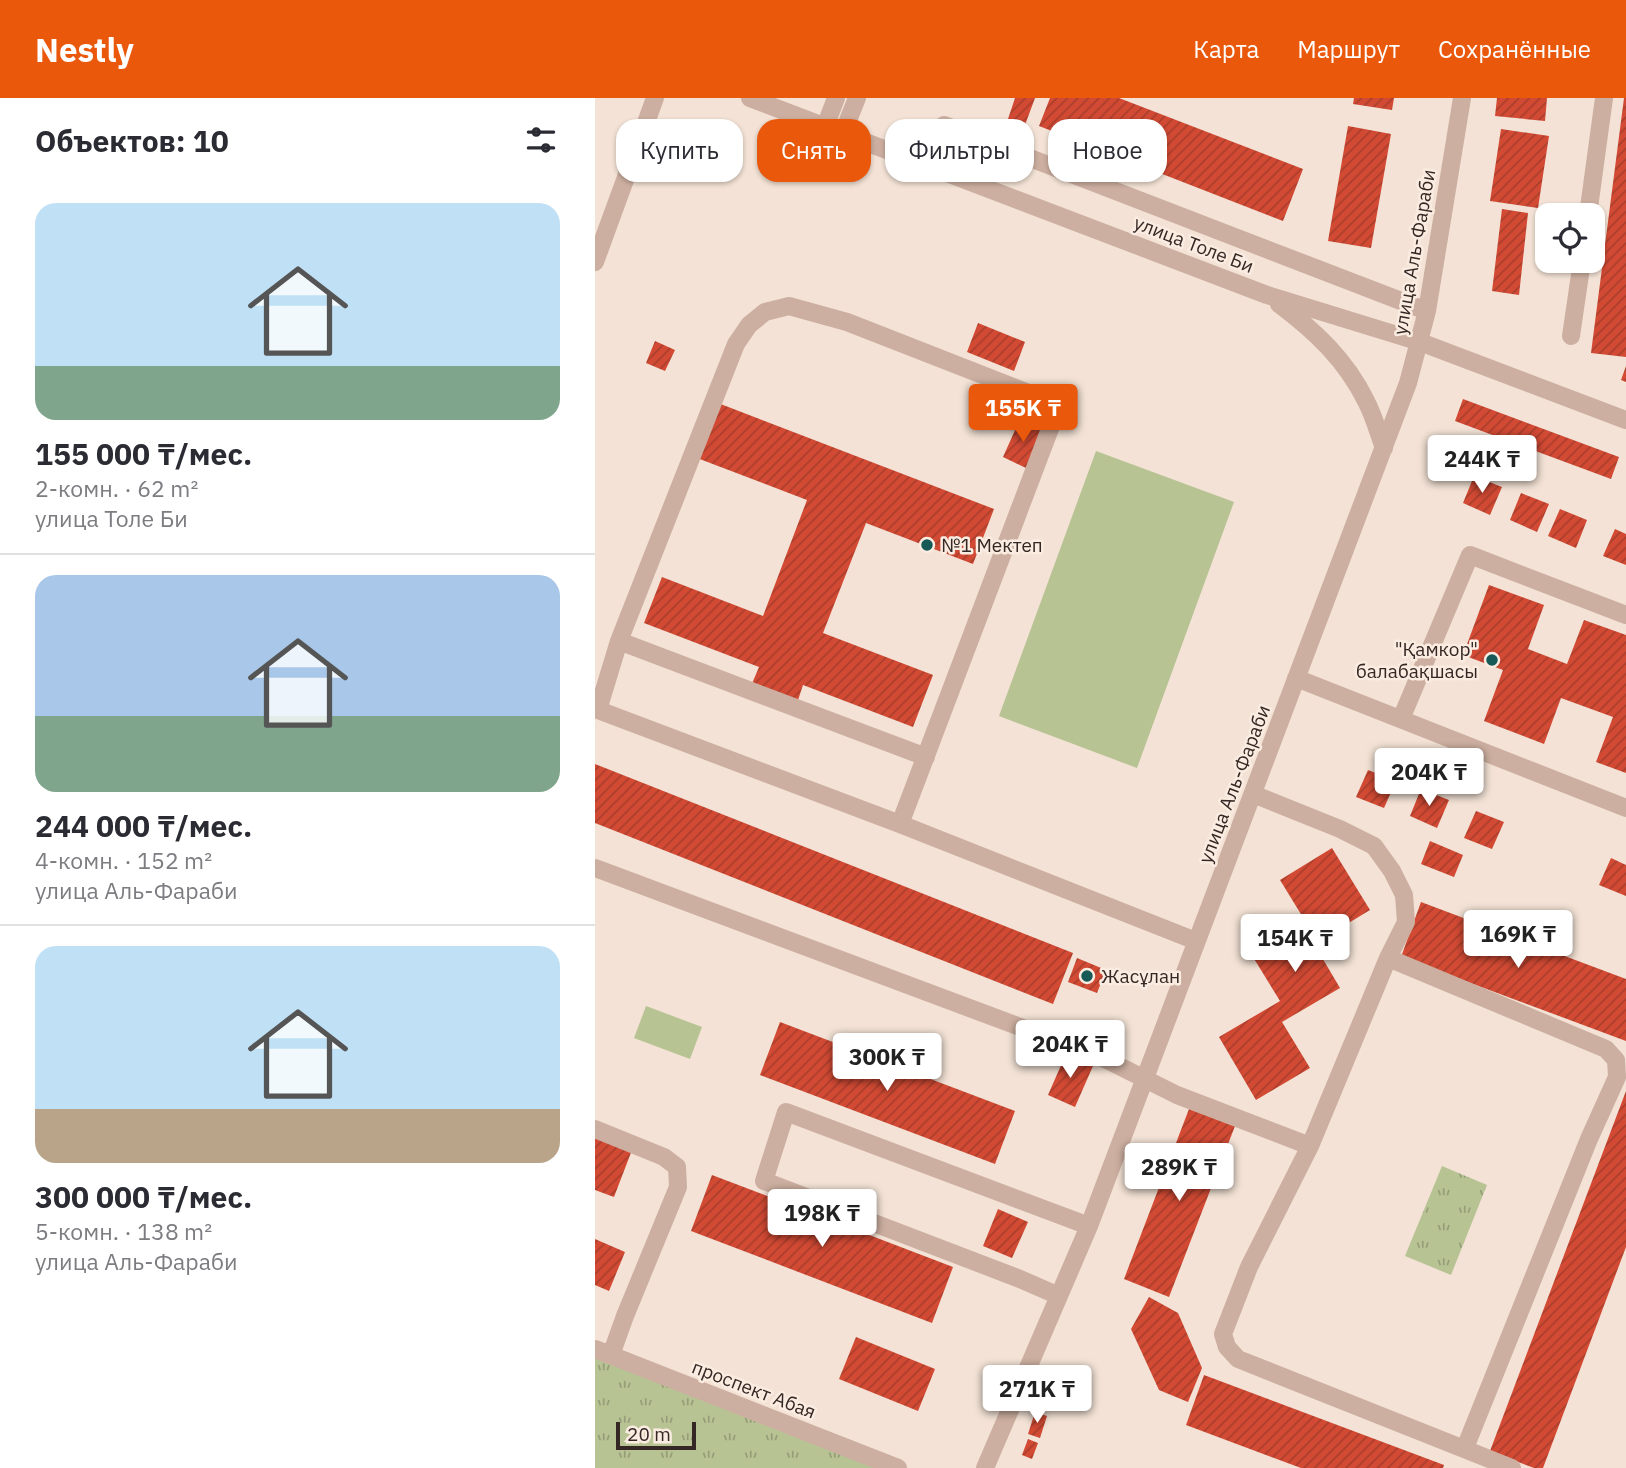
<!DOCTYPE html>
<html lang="ru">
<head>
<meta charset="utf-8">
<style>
  :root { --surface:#fff; --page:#f2f2f3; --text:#2b2b33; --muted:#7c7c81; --line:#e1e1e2; --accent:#ea580c }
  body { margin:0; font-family:"IBM Plex Sans",sans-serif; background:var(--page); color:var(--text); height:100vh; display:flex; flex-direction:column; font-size:26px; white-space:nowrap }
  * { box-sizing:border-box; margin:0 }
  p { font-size:23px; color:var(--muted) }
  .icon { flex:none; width:38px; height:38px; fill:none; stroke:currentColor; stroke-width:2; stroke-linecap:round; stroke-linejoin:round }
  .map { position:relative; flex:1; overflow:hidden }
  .drawer { display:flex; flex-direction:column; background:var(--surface); width:595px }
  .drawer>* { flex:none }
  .guide { position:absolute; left:21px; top:21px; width:665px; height:63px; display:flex; gap:14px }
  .fabs { position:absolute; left:940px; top:105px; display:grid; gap:14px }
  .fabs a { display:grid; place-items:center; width:70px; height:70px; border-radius:14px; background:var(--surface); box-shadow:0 2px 5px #0004; font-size:35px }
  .scale { position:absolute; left:21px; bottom:18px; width:80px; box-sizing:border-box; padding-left:7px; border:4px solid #352824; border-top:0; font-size:19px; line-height:24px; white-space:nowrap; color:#352824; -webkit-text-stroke:5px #fbece1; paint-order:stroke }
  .price { position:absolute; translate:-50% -60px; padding:0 16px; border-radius:7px; background:#fff; color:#222; font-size:23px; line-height:46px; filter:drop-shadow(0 2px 4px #0008) }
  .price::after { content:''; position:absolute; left:50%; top:42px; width:21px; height:16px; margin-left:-10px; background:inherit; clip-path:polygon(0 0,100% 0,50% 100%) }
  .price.active { background:var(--accent); color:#fff }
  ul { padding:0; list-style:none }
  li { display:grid; align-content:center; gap:14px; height:371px; padding:0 35px }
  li+li { border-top:2px solid var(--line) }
  li span { display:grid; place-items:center; height:217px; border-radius:21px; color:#555 }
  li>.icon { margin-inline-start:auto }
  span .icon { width:126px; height:126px; fill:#fffc; stroke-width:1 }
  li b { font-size:30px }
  h2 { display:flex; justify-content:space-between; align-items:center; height:84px; padding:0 35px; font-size:30px }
  .chip { padding:0 24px; border-radius:21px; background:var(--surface); box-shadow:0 2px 5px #0004; font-size:24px; line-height:63px }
  .chip.active { background:var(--accent); color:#fff }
  header { display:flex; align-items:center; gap:42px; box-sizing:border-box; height:98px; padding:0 35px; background:var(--accent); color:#fff }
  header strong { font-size:33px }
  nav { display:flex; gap:38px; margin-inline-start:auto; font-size:24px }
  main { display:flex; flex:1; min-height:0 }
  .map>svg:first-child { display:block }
  .grass { fill:#b8c394 }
  .park { fill:url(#park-tufts) }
  .building { fill:url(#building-hatch) }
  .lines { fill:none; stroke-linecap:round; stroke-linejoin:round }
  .minor { stroke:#ccafa0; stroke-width:18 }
  .poi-dot { fill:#165957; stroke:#fbece1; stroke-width:2.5 }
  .labels { text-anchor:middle; stroke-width:5; stroke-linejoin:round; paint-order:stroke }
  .street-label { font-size:19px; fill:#352824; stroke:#fbece1 }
  .poi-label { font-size:19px; fill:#352824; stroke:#fbece1; text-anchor:start }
</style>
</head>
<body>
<header>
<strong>Nestly</strong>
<nav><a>Карта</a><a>Маршрут</a><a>Сохранённые</a></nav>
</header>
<main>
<section class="drawer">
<h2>Объектов: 10<svg class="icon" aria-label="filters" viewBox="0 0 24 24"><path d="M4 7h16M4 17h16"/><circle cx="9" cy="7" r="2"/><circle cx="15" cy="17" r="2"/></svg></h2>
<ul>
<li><span style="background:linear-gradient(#bfe0f5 75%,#7fa58c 0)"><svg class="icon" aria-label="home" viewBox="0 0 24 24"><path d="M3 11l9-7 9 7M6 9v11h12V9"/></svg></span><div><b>155 000 ₸/мес.</b><p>2-комн. · 62 m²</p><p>улица Толе Би</p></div></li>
<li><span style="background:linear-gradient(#a9c7e8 65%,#7fa58c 0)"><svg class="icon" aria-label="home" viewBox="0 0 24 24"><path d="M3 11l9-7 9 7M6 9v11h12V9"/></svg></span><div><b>244 000 ₸/мес.</b><p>4-комн. · 152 m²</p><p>улица Аль-Фараби</p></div></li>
<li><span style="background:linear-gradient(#bfe0f5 75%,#b9a48a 0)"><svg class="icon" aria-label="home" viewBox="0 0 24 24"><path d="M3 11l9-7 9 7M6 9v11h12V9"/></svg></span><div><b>300 000 ₸/мес.</b><p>5-комн. · 138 m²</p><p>улица Аль-Фараби</p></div></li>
</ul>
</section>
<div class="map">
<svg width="1031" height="1370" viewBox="0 0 1031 1370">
  <defs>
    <pattern id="park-tufts" width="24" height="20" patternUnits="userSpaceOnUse" patternTransform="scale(1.75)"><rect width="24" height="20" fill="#b8c394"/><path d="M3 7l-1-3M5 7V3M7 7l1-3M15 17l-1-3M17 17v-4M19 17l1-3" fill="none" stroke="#969e79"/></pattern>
    <pattern id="building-hatch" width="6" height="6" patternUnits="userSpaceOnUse" patternTransform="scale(1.75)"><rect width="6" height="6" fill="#d24a34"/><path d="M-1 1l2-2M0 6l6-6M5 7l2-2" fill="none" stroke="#ab3e2c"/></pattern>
  </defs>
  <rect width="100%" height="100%" fill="#f3e2d5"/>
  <!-- grass -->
  <path class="grass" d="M501 353 639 404 542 670 404 618Z
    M51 908 107 929 95 961 39 940Z"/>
  <!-- park -->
  <path class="park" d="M847 1068 892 1087 856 1177 810 1158Z
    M0 1254 305 1370H0Z"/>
  <!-- building -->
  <path class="building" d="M420 0H440L430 27 413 21Z
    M455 0H524L708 71 688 123 444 28Z
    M759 0H799L797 12 758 6Z
    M902 0H952L950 23 900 18Z
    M1029 0H1031V259L996 255Z
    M753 28 796 36 776 150 733 143Z
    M906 31 954 38 943 110 895 103Z
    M907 111 933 115 924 197 897 193Z
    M383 225 430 244 419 273 372 254Z
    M60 243 80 252 70 273 51 265Z
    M1031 268V284L1026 282Z
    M868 301 1024 359 1016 381 860 323Z
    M123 305 399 411 378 466 271 425 228 535 338 577 318 629 208 587 202 605 156 588 164 569 49 525 67 479 168 518 212 402 102 360Z
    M425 321 448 332 431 370 408 359Z
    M879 378 907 389 895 417 868 405Z
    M926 395 954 406 942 434 915 422Z
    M965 411 992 422 981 450 953 438Z
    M1020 431 1031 436V467L1008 458Z
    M894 487 949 507 933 551 972 566 989 522 1031 537V675L1001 664 1018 619 966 600 949 646 889 623 908 572 868 557Z
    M0 666 478 855 458 906 0 725Z
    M773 672 801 683 789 710 761 699Z
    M826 691 854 702 842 730 815 718Z
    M881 713 909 724 897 751 869 740Z
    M835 743 868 757 859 779 826 766Z
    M737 750 775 812 719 846 745 890 687 924 715 970 661 1002 624 939 685 903 658 859 712 826 685 782Z
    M1016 760 1031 767V798L1004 787Z
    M826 804 1031 881V943L806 859Z
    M482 860 511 872 502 895 473 884Z
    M185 924 420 1013 400 1066 165 977Z
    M471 956 498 968 480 1009 453 997Z
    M1031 993V1149L948 1370H939L895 1353Z
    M594 1011 640 1028 574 1199 529 1181Z
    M0 1038 37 1052 19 1099 0 1092Z
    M117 1077 358 1169 337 1225 96 1133Z
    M403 1111 433 1124 417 1160 388 1148Z
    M0 1141 30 1154 14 1193 0 1187Z
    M554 1199 583 1215 607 1270 593 1304 564 1292 536 1231Z
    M261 1239 340 1271 323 1313 244 1281Z
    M609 1277 849 1367 848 1370H706L591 1327Z
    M452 1295 459 1298 454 1313 447 1310Z
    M440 1314 452 1318 445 1340 433 1336Z
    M433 1341 443 1345 437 1361 427 1357Z"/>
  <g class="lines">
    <!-- minor -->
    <path class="minor" d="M155 0 672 197 825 244 1031 322
      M349 27 832 213
      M230 29 241 0
      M248 35 262 0
      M993 117 1009 0
      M0 164 60 0
      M684 206C720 233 751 262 771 303 779 318 783 334 789 350
      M976 238 987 163
      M24 543 331 659
      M701 580 1031 710
      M806 621 875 457 1031 517
      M658 696 745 731 779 748 797 773 809 797 811 824 793 860 715 1048 654 1169 628 1236 632 1249 643 1261 917 1370
      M305 726 464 307 252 224 194 208 170 214 154 227 141 246 24 543 3 612 305 726 601 843
      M0 770 508 960 582 997 715 1048
      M793 860 1011 951 1021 962 1022 979 994 1041 870 1350
      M0 1031 69 1059 82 1069 83 1089 30 1218 16 1257
      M464 1198 425 1181 169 1083 191 1014 494 1128
      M0 1251 303 1370
      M390 1370 494 1128 813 285 832 213 867 0"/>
  </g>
  <!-- markers -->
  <g class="poi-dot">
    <circle cx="332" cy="447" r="7"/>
    <circle cx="897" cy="562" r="7"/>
    <circle cx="492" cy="878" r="7"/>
  </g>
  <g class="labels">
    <!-- street labels -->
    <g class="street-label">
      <text transform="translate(599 146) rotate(21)" y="7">улица Толе Би</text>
      <text transform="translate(819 154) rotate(-80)" y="7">улица Аль-Фараби</text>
      <text transform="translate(639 686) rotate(-69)" y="7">улица Аль-Фараби</text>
      <text transform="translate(159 1291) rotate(21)" y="7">проспект Абая</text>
    </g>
    <!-- poi labels -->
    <g class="poi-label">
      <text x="346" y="454">№1 Мектеп</text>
      <text x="883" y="558" text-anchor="end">"Қамкор"<tspan x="883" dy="22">балабақшасы</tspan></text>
      <text x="506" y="885">Жасұлан</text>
    </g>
  </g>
</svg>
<div class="fabs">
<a><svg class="icon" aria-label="locate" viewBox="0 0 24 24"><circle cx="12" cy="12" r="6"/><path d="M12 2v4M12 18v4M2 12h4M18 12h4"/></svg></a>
</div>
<div class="scale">20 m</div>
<b class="price active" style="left:428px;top:346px">155K ₸</b>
<b class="price" style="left:887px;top:397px">244K ₸</b>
<b class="price" style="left:834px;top:710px">204K ₸</b>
<b class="price" style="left:923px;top:872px">169K ₸</b>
<b class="price" style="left:700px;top:876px">154K ₸</b>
<b class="price" style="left:475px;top:982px">204K ₸</b>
<b class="price" style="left:292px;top:995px">300K ₸</b>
<b class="price" style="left:584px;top:1105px">289K ₸</b>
<b class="price" style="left:227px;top:1151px">198K ₸</b>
<b class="price" style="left:442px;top:1327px">271K ₸</b>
<div class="guide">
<a class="chip">Купить</a>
<a class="chip active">Снять</a>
<a class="chip">Фильтры</a>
<a class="chip">Новое</a>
</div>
</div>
</main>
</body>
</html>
